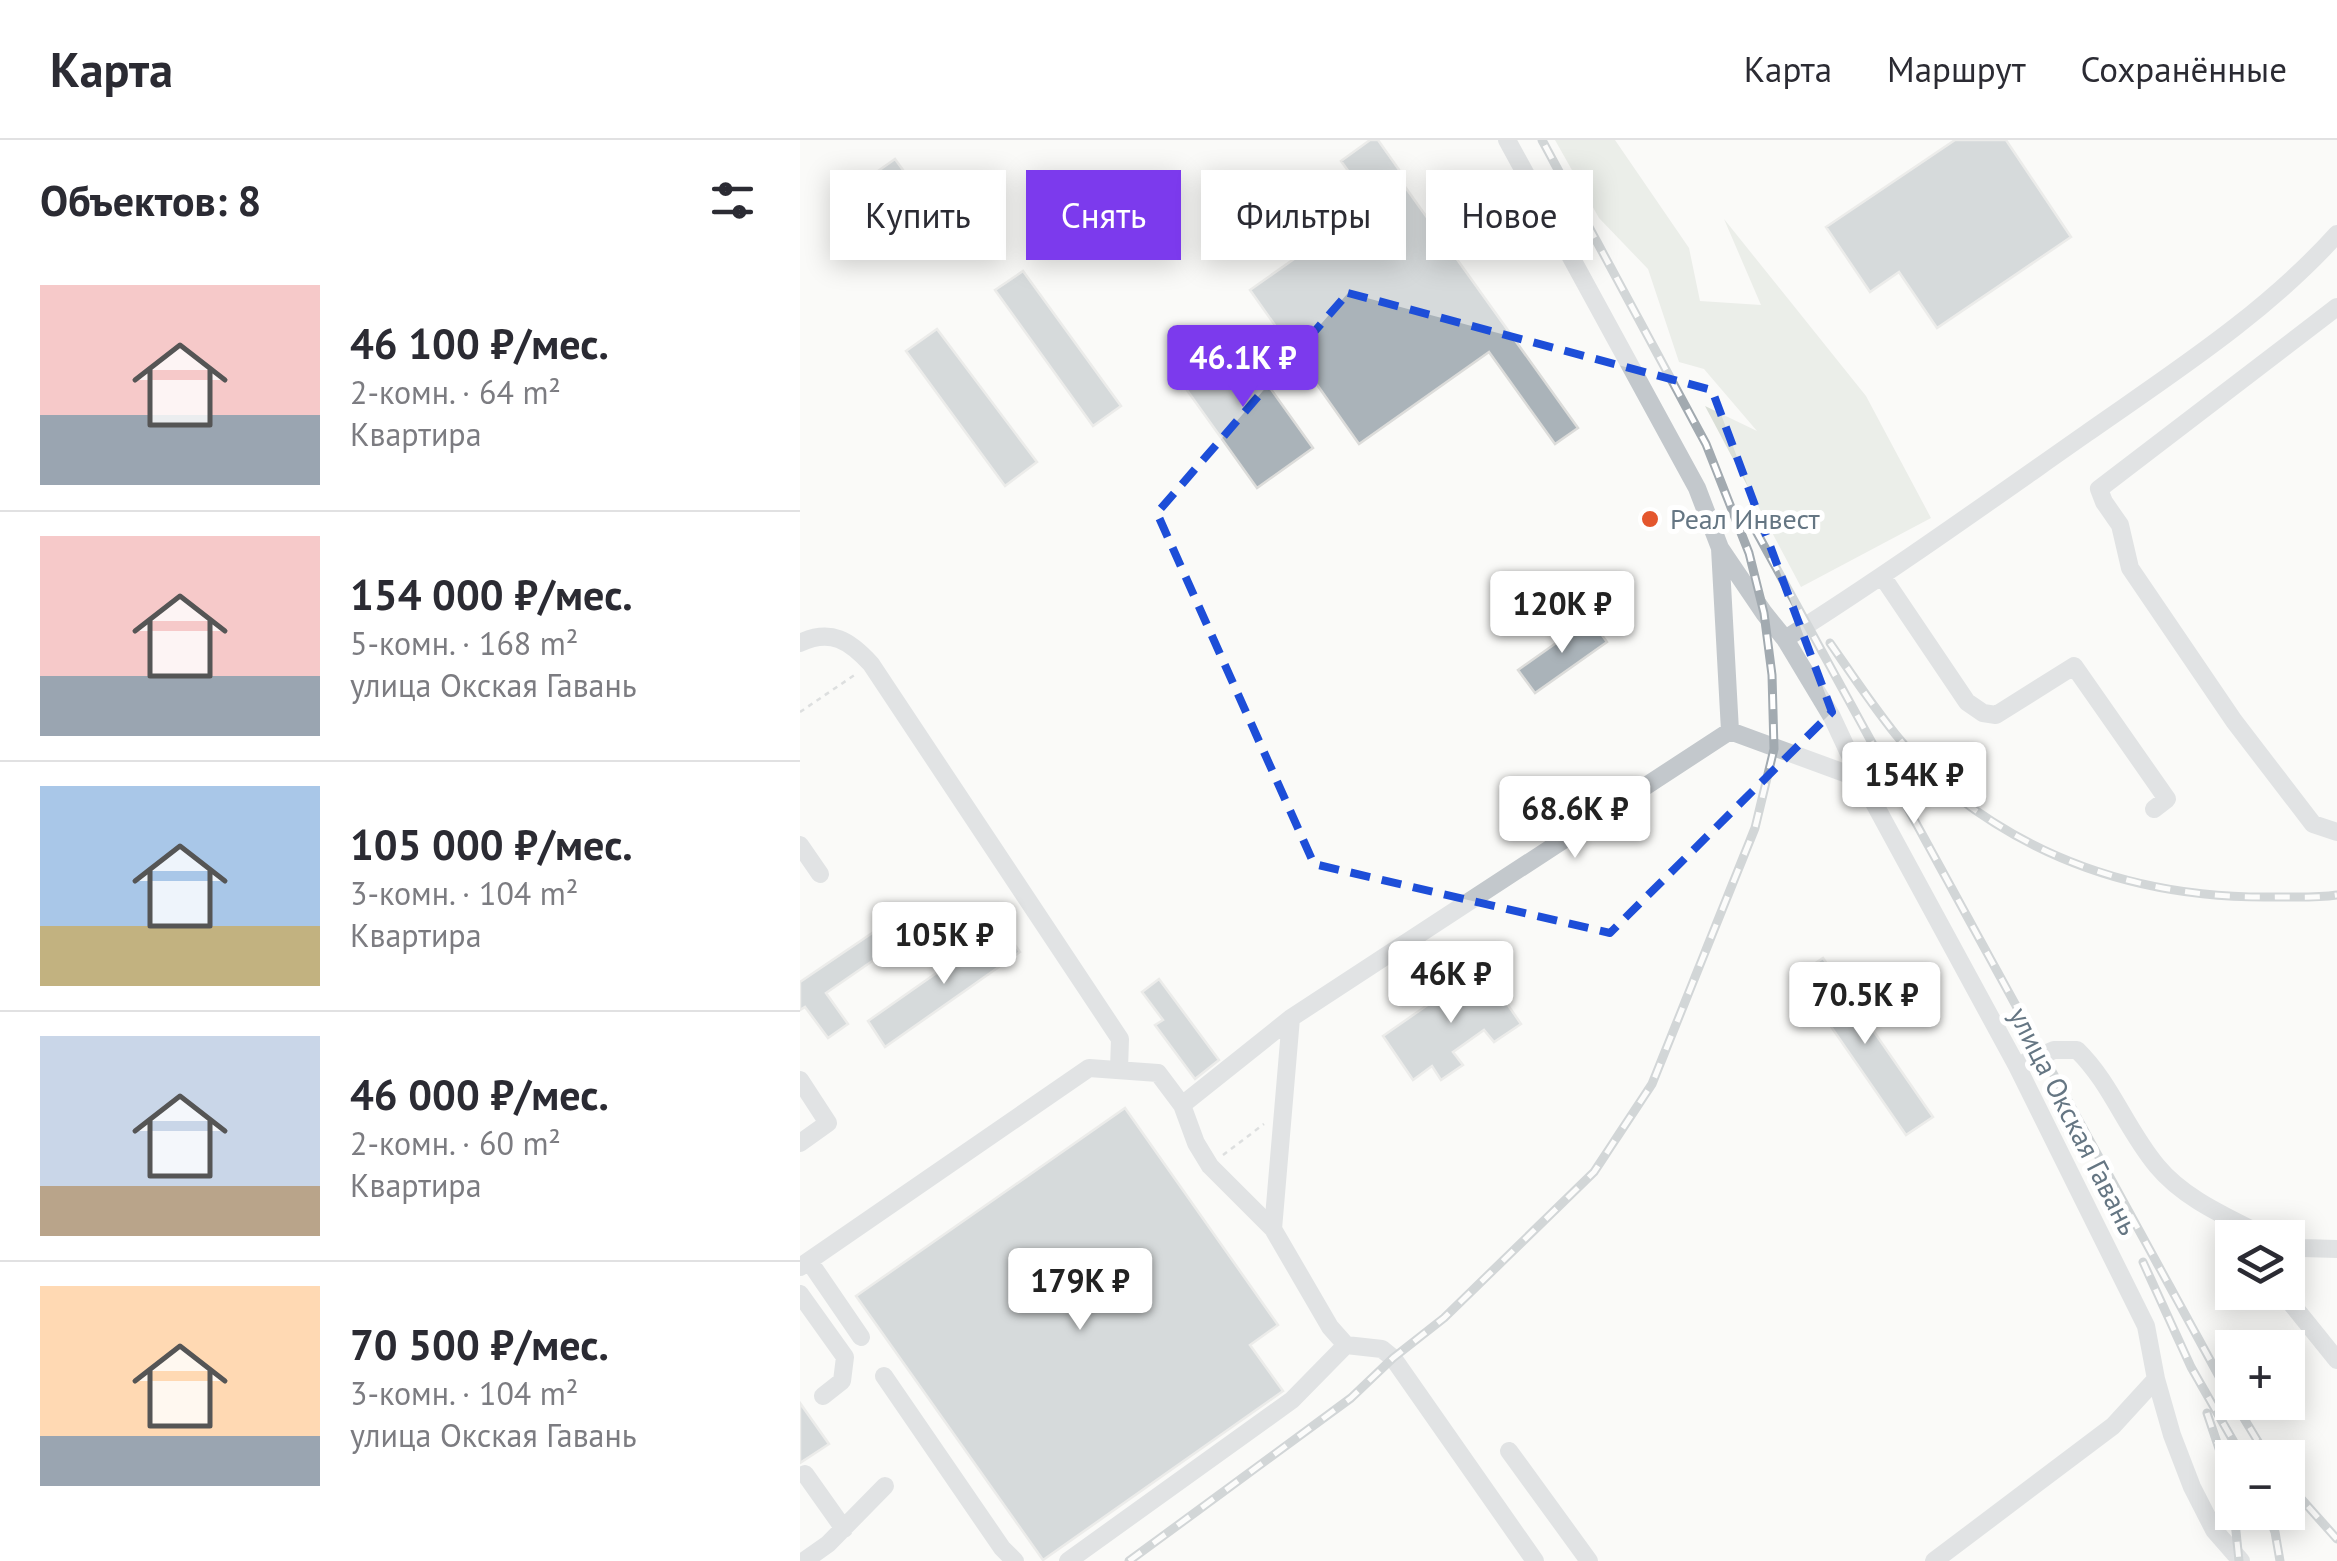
<!DOCTYPE html>
<html lang="ru">
<head>
<meta charset="utf-8">
<style>
  :root { --surface:#fff; --page:#f2f2f3; --text:#2b2b33; --muted:#7c7c81; --line:#e1e1e2; --accent:#7c3aed }
  body { margin:0; font-family:"PT Sans",sans-serif; background:var(--page); color:var(--text); height:100vh; display:flex; flex-direction:column; font-size:38px; white-space:nowrap }
  * { box-sizing:border-box; margin:0 }
  p { font-size:32px; color:var(--muted) }
  .icon { flex:none; width:55px; height:55px; fill:none; stroke:currentColor; stroke-width:2; stroke-linecap:round; stroke-linejoin:round }
  .map { position:relative; flex:1; overflow:hidden }
  .side { display:flex; flex-direction:column; background:var(--surface); width:800px }
  .side>* { flex:none }
  .hud { position:absolute; left:30px; top:30px; width:950px; height:90px; display:flex; gap:20px }
  .controls { position:absolute; left:1415px; top:1080px; display:grid; gap:20px }
  .controls a { display:grid; place-items:center; width:90px; height:90px; border-radius:0px; background:var(--surface); box-shadow:0 5px 25px #0003; font-size:50px }
  .price { position:absolute; translate:-50% -85px; padding:0 22px; border-radius:10px; background:#fff; color:#222; font-size:32px; line-height:65px; filter:drop-shadow(0 2px 5px #0008) }
  .price::after { content:''; position:absolute; left:50%; top:60px; width:30px; height:22px; margin-left:-15px; background:inherit; clip-path:polygon(0 0,100% 0,50% 100%) }
  .price.on { background:var(--accent); color:#fff }
  ul { padding:0; list-style:none }
  li { display:flex; align-items:center; gap:30px; height:250px; padding:0 40px }
  li+li { border-top:2px solid var(--line) }
  li span { display:grid; place-items:center; flex:none; width:280px; height:200px; border-radius:0px; color:#555 }
  li>.icon { margin-inline-start:auto }
  span .icon { width:120px; height:120px; fill:#fffc; stroke-width:1 }
  li b { font-size:42px }
  h2 { display:flex; justify-content:space-between; align-items:center; height:120px; padding:0 40px; font-size:42px }
  .tag { padding:0 35px; border-radius:0px; background:var(--surface); box-shadow:0 5px 25px #0003; font-size:35px; line-height:90px }
  .tag.on { background:var(--accent); color:#fff }
  header { display:flex; align-items:center; gap:60px; box-sizing:border-box; height:140px; padding:0 50px; background:var(--surface); border-bottom:2px solid var(--line) }
  header strong { font-size:48px }
  nav { display:flex; gap:55px; margin-inline-start:auto; font-size:35px }
  main { display:flex; flex:1; min-height:0 }
  .map>svg:first-child { display:block }
  .green { fill:#dadfd7 }
  .building { fill:#aab3b9; stroke:#dcdcda; stroke-width:2.5 }
  .lines { fill:none; stroke-linecap:round; stroke-linejoin:round }
  .path { stroke:#bbbfc2; stroke-width:2.5; stroke-dasharray:5 5; stroke-linecap:butt }
  .minor { stroke:#c3c8cc; stroke-width:18 }
  .rail-casing { stroke:#a2aab0; stroke-width:9 }
  .rail { stroke:#fff; stroke-width:5; stroke-dasharray:15; stroke-linecap:butt }
  .marked { fill:none; stroke:#1d4ed8; stroke-width:8; stroke-dasharray:20 12; stroke-linejoin:round }
  .poi-dot { fill:#e4572e; stroke:#fff; stroke-width:4 }
  .labels { text-anchor:middle; stroke-width:10; stroke-linejoin:round; paint-order:stroke }
  .poi-label { font-size:28px; fill:#657683; stroke:#fff; text-anchor:start }
  .street-label { font-size:28px; fill:#657683; stroke:#fff }
</style>
</head>
<body>
<header>
<strong>Карта</strong>
<nav><a>Карта</a><a>Маршрут</a><a>Сохранённые</a></nav>
</header>
<main>
<section class="side">
<h2>Объектов: 8<svg class="icon" aria-label="filters" viewBox="0 0 24 24"><path d="M4 7h16M4 17h16"/><circle cx="9" cy="7" r="2"/><circle cx="15" cy="17" r="2"/></svg></h2>
<ul>
<li><span style="background:linear-gradient(#f6c9c9 65%,#9aa5b1 0)"><svg class="icon" aria-label="home" viewBox="0 0 24 24"><path d="M3 11l9-7 9 7M6 9v11h12V9"/></svg></span><div><b>46 100 ₽/мес.</b><p>2-комн. · 64 m²</p><p>Квартира</p></div></li>
<li><span style="background:linear-gradient(#f6c9c9 70%,#9aa5b1 0)"><svg class="icon" aria-label="home" viewBox="0 0 24 24"><path d="M3 11l9-7 9 7M6 9v11h12V9"/></svg></span><div><b>154 000 ₽/мес.</b><p>5-комн. · 168 m²</p><p>улица Окская Гавань</p></div></li>
<li><span style="background:linear-gradient(#a9c7e8 70%,#c2b280 0)"><svg class="icon" aria-label="home" viewBox="0 0 24 24"><path d="M3 11l9-7 9 7M6 9v11h12V9"/></svg></span><div><b>105 000 ₽/мес.</b><p>3-комн. · 104 m²</p><p>Квартира</p></div></li>
<li><span style="background:linear-gradient(#c9d6e8 75%,#b9a48a 0)"><svg class="icon" aria-label="home" viewBox="0 0 24 24"><path d="M3 11l9-7 9 7M6 9v11h12V9"/></svg></span><div><b>46 000 ₽/мес.</b><p>2-комн. · 60 m²</p><p>Квартира</p></div></li>
<li><span style="background:linear-gradient(#ffd9b3 75%,#9aa5b1 0)"><svg class="icon" aria-label="home" viewBox="0 0 24 24"><path d="M3 11l9-7 9 7M6 9v11h12V9"/></svg></span><div><b>70 500 ₽/мес.</b><p>3-комн. · 104 m²</p><p>улица Окская Гавань</p></div></li>
</ul>
</section>
<div class="map">
<svg width="1537" height="1421" viewBox="0 0 1537 1421">
  <rect width="100%" height="100%" fill="#fafaf8"/>
  <!-- green -->
  <path class="green" d="M755 0H815L889 108 900 161 961 165 924 79 1066 256 1131 378 1001 447 905 266 957 291 904 229 879 222 848 129 799 78Z"/>
  <!-- building -->
  <path class="building" d="M570 0H578L602 34 598 37 778 288 755 304 689 212 559 304 450 150 572 64 541 21Z
    M1155 0H1206L1271 97 1137 188 1099 132 1070 152 1026 87Z
    M95 19 121 55 80 84 54 48Z
    M223 131 321 266 293 286 195 150Z
    M137 189 237 322 205 346 106 211Z
    M430 192 513 308 457 348 374 232Z
    M790 479 807 502 735 553 718 530Z
    M84 785 97 804 26 853 48 884 28 898 5 867 0 870V842Z
    M202 787 220 812 85 907 68 881Z
    M1023 818 1133 977 1106 995 996 836Z
    M682 827 721 884 694 902 684 890 653 912 663 925 641 940 632 926 613 940 583 896Z
    M359 839 419 920 395 939 355 885 363 880 342 852Z
    M325 968 478 1185 450 1205 483 1251 243 1420 56 1156Z
    M0 1263 29 1304 0 1323Z"/>
  <g class="lines">
    <!-- path -->
    <path class="path" d="M0 572 56 534
      M423 1015 464 984"/>
    <!-- minor -->
    <path class="minor" d="M707 0 897 348 920 408 964 473 985 499 1032 577 1061 639 1217 926 1346 1186 1356 1239 1372 1295 1392 1347 1414 1390 1441 1421
      M1537 167 1299 349 1304 362 1320 385 1330 428 1434 581 1513 684 1537 692
      M1082 436 1167 562 1183 573 1196 575 1274 526 1367 659 1354 669
      M985 499C1088 434 1187 363 1287 293 1374 232 1466 173 1537 94
      M0 503C31 488 50 501 71 524L320 899 319 929
      M930 591 1061 639
      M0 705 20 734
      M491 878 473 1089 530 1187 546 1205 582 1209 593 1218 735 1421
      M1217 926 1254 910H1277C1311 943 1326 989 1357 1026 1385 1060 1430 1078 1468 1098
      M0 940 28 983 0 1003
      M382 965 396 1003 410 1026 473 1089
      M1488 1104 1503 1108 1537 1109
      M9 1121 61 1197
      M0 1127 289 928 358 933 382 965 491 878 930 591 920 408
      M1482 1152 1537 1220
      M0 1154 45 1217 42 1241 23 1256
      M84 1236 202 1408 215 1421
      M709 1311 789 1421
      M5 1334 44 1389
      M4 1421 28 1404 85 1346
      M268 1421 492 1260 546 1205
      M1134 1421 1313 1286 1356 1239"/>
    <defs>
      <path id="rail" d="M956 391 1432 1260
        M1030 503C1067 556 1105 616 1156 656 1249 728 1359 759 1476 757 1496 757 1517 758 1537 755
        M1343 1122 1391 1227 1443 1318
        M1434 1262 1468 1318
        M1407 1273 1431 1344 1432 1358
        M1488 1344 1537 1399
        M1434 1372 1439 1421
        M1467 1372 1475 1392 1480 1421
        M329 1421 551 1258 593 1218 644 1178 794 1032 852 944 955 688 974 609 972 535 964 473 949 413 906 304 742 0"/>
    </defs>
    <!-- rail casing -->
    <use href="#rail" class="rail-casing"/>
    <!-- rail -->
    <use href="#rail" class="rail"/>
  </g>
  <!-- marked area -->
  <path d="M0 0H1537V1421H0ZM548 153 912 250 1032 572 810 793 514 724 357 373Z" fill="#fafaf8" fill-opacity=".55" fill-rule="evenodd"/>
  <path class="marked" d="M548 153 912 250 1032 572 810 793 514 724 357 373Z"/>
  <!-- markers -->
  <circle class="poi-dot" cx="850" cy="379" r="10"/>
  <g class="labels">
    <!-- poi labels -->
    <g class="poi-label">
      <text x="870" y="389">Реал Инвест</text>
    </g>
    <!-- street labels -->
    <g class="street-label">
      <text transform="translate(1274 981) rotate(63)" y="10">улица Окская Гавань</text>
    </g>
  </g>
</svg>
<div class="controls">
<a><svg class="icon" aria-label="layers" viewBox="0 0 24 24"><path d="M12 4l9 5-9 5-9-5zM3 14l9 5 9-5"/></svg></a>
<a>+</a>
<a>−</a>
</div>
<b class="price on" style="left:443px;top:270px">46.1K ₽</b>
<b class="price" style="left:762px;top:516px">120K ₽</b>
<b class="price" style="left:1114px;top:687px">154K ₽</b>
<b class="price" style="left:775px;top:721px">68.6K ₽</b>
<b class="price" style="left:144px;top:847px">105K ₽</b>
<b class="price" style="left:651px;top:886px">46K ₽</b>
<b class="price" style="left:1065px;top:907px">70.5K ₽</b>
<b class="price" style="left:280px;top:1193px">179K ₽</b>
<div class="hud">
<a class="tag">Купить</a>
<a class="tag on">Снять</a>
<a class="tag">Фильтры</a>
<a class="tag">Новое</a>
</div>
</div>
</main>
</body>
</html>
